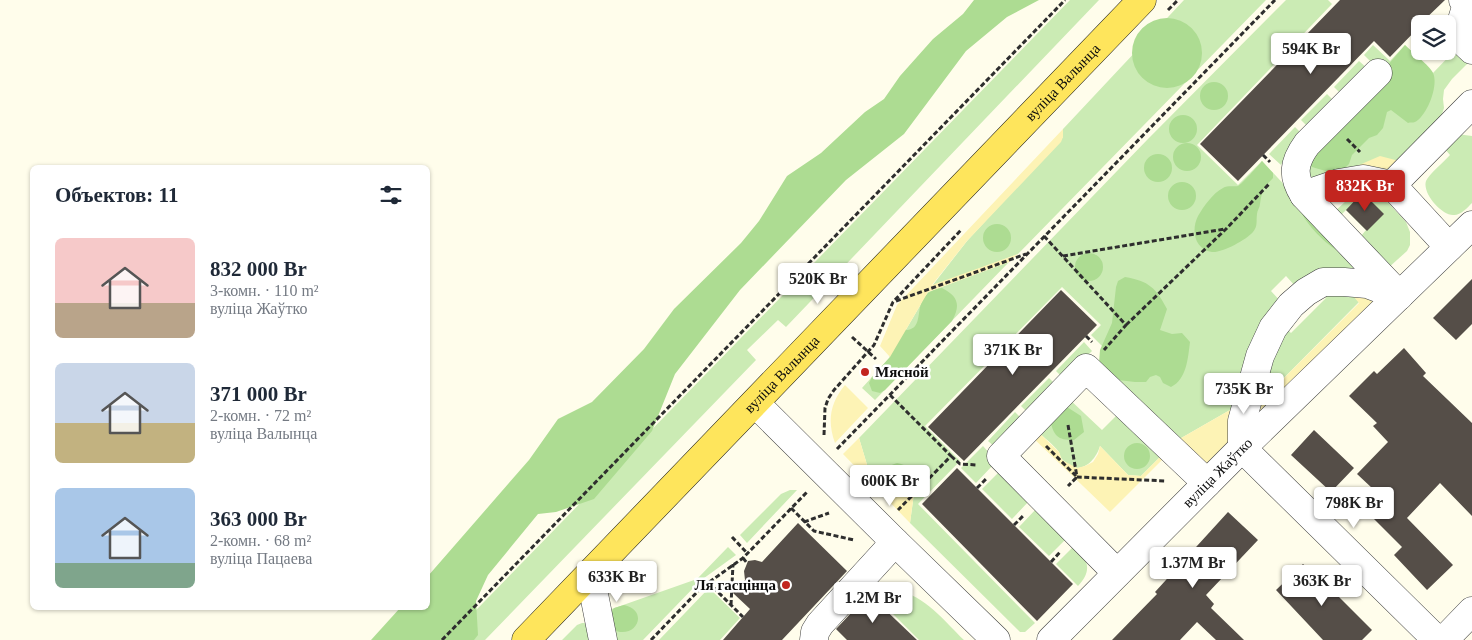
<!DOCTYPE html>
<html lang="ru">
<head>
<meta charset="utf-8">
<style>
  :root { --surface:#fff; --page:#f6f6f7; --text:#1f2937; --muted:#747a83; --accent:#c2251f }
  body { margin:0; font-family:"Times New Roman",serif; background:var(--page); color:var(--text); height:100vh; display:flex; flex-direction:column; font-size:19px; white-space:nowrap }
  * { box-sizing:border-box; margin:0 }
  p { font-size:16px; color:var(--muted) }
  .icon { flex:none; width:28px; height:28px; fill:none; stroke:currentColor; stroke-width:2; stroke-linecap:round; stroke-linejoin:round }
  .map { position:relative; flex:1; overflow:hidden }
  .drawer { position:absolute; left:30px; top:165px; width:400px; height:445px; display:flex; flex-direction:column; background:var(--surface); border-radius:8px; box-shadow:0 1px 4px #0004 }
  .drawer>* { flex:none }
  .tools { position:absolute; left:1411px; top:15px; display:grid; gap:10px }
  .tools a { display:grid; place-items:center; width:45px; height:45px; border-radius:8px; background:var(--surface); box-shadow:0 1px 4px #0004; font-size:25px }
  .price { position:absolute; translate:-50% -42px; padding:0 11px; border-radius:5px; background:#fff; color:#222; font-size:16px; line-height:32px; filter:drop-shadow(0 1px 2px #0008) }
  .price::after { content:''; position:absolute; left:50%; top:30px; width:15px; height:11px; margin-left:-8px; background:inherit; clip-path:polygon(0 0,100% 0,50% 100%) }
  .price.on { background:var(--accent); color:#fff }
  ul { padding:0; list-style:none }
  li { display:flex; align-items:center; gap:15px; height:125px; padding:0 25px }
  li span { display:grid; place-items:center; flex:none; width:140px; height:100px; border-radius:8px; color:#555 }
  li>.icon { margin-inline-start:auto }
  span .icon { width:60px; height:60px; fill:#fffc; stroke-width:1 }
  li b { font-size:21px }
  h2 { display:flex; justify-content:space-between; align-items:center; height:60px; padding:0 25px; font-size:21px }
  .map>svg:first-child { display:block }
  .green { fill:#cbebb4 }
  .forest { fill:#addc92 }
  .sand { fill:#fdf3b5 }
  .building { fill:#554e48 }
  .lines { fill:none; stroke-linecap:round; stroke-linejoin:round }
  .minor-casing { stroke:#3f3f3f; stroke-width:29 }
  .major-casing { stroke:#1d1d1d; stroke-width:29 }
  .path { stroke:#2e2e2e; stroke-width:3; stroke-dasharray:5 2.5; stroke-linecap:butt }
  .minor { stroke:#fff; stroke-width:28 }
  .major { stroke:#fee55c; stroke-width:28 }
  .poi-dot { fill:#c2251f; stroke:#fff; stroke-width:2 }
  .labels { text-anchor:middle; stroke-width:5; stroke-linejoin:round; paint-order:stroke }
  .street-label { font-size:15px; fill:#0c0c0c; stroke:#fff }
  .poi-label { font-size:15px; font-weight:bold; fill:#0c0c0c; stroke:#fff; text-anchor:start }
</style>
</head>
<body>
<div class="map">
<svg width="1472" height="640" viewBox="0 0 1472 640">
  <rect width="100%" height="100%" fill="#fffdeb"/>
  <!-- green -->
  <path class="green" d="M1070 0H1099L786 327 778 320 747 350 756 360 485 640H447Z
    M1184 0H1266L1018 254 932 286 967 241 1063 137V129Z
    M1286 0H1328L1332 4 1197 145 1238 185 1262 161 1362 268 1296 287 1286 276 1271 291 1282 303 1237 406 1176 441 1099 365 1109 353 1091 335 1101 325 1062 287 925 426 960 461 918 504 1035 623 1025 632H1020L910 523 915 486 868 468 859 438 1147 140Z
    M1373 45 1390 61 1405 45 1433 73 1457 48 1470 61 1452 79 1444 90 1443 99 1444 108 1440 120 1403 162 1313 179 1309 175 1304 163 1384 75 1364 55Z
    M1359 61 1368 69 1342 95 1334 87Z
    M1327 94 1335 102 1309 128 1301 120Z
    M1295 127 1303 135 1291 147 1281 165 1269 154Z
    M1457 134 1472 136V203C1467 208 1460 216 1453 215 1441 215 1422 193 1426 181 1429 174 1444 162 1450 155L1444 148Z
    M1358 190 1380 194 1406 222 1410 232V245L1407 251 1387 269 1356 242 1366 230 1346 210 1334 222V212Z
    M1009 262 875 400 862 388 890 357 928 292Z
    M1349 291 1359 302 1273 389 1263 379 1285 327 1291 333 1326 298 1321 292Z
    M1084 342 1092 351 1064 379 1056 371Z
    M1049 378 1057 386 1029 414 1021 406Z
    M1067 397 1102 430 1121 411 1164 453 1141 476 1128 475 1100 446C1095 463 1077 478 1062 459 1060 457 1060 454 1059 452 1053 444 1043 437 1035 429Z
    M1015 412 1023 420 996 448 988 441Z
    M983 446 990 454 986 458 993 465 976 483 961 468Z
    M1000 471 1030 500 1012 519 982 489Z
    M790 490H797L747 543 740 535 781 494Z
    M1037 508 1067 538 1049 556 1019 527Z
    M1074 546C1088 559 1093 570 1078 586L1056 564Z
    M728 547 736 555 700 581 643 640H614L609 610 697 579Z
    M709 588 740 618 720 640H659Z
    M898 592C923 593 946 623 964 640H919L884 605Z
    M582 623H587L593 640H562L577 625Z"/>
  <!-- forest -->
  <path class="forest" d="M974 0H1039L1007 17 966 51 904 134 846 180 740 290 675 374 652 431 594 499 556 512 538 514 488 575 476 601 478 635 474 640H371L400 608H428V576L529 460 558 419 592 402 644 349 674 309 741 243 759 221 787 176 821 153 865 112 884 99 900 76 933 39 963 14Z
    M1132 53a35 35 0 1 1 70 0a35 35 0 1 1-70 0Z
    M1405 45C1411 51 1430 66 1433 73 1439 85 1427 116 1415 122 1413 123 1410 122 1408 123L1391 110 1387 112 1383 128 1377 135 1369 138 1352 155 1349 164 1344 169 1329 172 1312 167 1304 163Z
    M1200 96a14 14 0 1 1 28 0a14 14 0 1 1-28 0Z
    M1169 129a14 14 0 1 1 28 0a14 14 0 1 1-28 0Z
    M1173 157a14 14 0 1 1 28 0a14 14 0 1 1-28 0Z
    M1144 168a14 14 0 1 1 28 0a14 14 0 1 1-28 0Z
    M1262 161 1273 173V178C1262 190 1263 188 1260 204 1260 207 1257 211 1257 214 1256 222 1258 226 1253 232 1246 240 1222 253 1212 252 1194 249 1191 230 1198 216 1204 206 1213 193 1223 188 1228 185 1234 187 1238 186 1242 184 1258 166 1262 161Z
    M1168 196a14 14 0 1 1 28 0a14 14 0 1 1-28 0Z
    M1301 211 1339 251C1328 247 1304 222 1301 211Z
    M983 238a14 14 0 1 1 28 0a14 14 0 1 1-28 0Z
    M1075 267a14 14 0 1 1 28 0a14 14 0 1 1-28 0Z
    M1125 277C1149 281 1156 288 1167 309L1160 330 1172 334 1182 333 1190 342C1188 357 1187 379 1171 387L1163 383 1160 377 1156 375 1150 377 1146 382H1135L1118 380 1099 363 1100 350 1112 323 1116 287 1118 281Z
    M942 288C958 296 961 305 952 321L885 390 880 393 872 391 869 383 872 377 890 357 884 346 901 328 907 330C929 328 907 293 942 288Z
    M1067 407 1081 416 1084 432 1074 440C1057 440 1054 436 1050 420Z
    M1124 456a13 13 0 1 1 26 0a13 13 0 1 1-26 0Z
    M897 463C910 465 915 474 909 486L885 479C885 470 889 465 897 463Z
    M624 605C650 611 636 640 613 630L611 612 614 608Z"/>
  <!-- sand -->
  <path class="sand" d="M1063 129V137L1061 142 967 241 932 285 1018 254 1009 262 928 292 890 357 880 346 897 305Z
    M1380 156 1403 162 1389 175H1336Z
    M1349 291 1378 301 1253 421 1263 379 1273 389 1359 303Z
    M845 385 868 408 835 443C827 421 830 403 845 385Z
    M1237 406 1226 449 1205 470 1176 441Z
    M1035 429 1059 452 1062 460 1077 468 1085 466 1093 462 1098 454 1100 446 1128 475 1141 476 1164 453 1167 455 1110 512 1030 435Z
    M859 438 868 468 915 486 910 523 843 454Z"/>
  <!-- building -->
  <path class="building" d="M1340 0H1445L1420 24V26L1390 57 1374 41 1238 181 1200 144Z
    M1360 195 1366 196 1384 214 1367 231 1346 210Z
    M1472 279V324L1456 340 1433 318Z
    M1061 290 1097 325 964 461 928 427Z
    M1404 348 1426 373 1423 376 1472 423V516L1440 483 1407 518 1453 565 1427 590 1394 555 1402 547 1373 518 1388 503 1357 474 1388 442 1373 426 1377 423 1349 396 1374 371 1377 374Z
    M1314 430 1354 468 1331 492 1291 455Z
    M957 468 1073 584 1037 621 922 504Z
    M1228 512 1258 540 1206 595 1214 604 1211 608 1244 640H1216L1197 622 1180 640H1112L1157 594 1155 592Z
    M798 523 847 571 782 640H723L750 609 733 593 745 580 744 571 748 561 755 560 762 562Z
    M1303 564 1314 574 1315 573 1372 630 1362 640H1323L1276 590Z
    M869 594 875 600 917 640H847L836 629Z"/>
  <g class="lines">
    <defs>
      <g id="minor">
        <path d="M1463 0 1467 4 1457 36 1472 50"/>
        <path d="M1378 73 1307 144C1293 163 1292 176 1304 195L1397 293"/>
        <path d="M1304 195 1339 183 1363 179 1392 185"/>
        <path d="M1449 247 1392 185 1472 104"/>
        <path d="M1399 296 1367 284 1344 282H1323L1306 292 1291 305 1273 328 1260 356 1242 421V448L1437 640"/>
        <path d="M755 403 895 542 996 640"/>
        <path d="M1117 573 1001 456 1086 368 1207 483"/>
        <path d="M590 574 603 640"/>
        <path d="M814 640 815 632 820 624 895 542"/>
        <path id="s1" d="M1051 640 1242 448 1472 225"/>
        <path d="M1444 640 1472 611"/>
      </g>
      <g id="major">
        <path id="s2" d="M526 640 1142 0"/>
      </g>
    </defs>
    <!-- minor casing -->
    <use href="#minor" class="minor-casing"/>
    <!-- major casing -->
    <use href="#major" class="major-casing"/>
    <!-- path -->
    <path class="path" d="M1168 10 1178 0
      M1347 139 1360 152
      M1263 155 1270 162
      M1044 236 1126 325 1104 350
      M1063 256 1225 229
      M896 301 1026 254
      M1126 325 1226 229 1270 183
      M1086 336 1092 342
      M852 337 876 359
      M890 395 951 456 898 510
      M1068 425 1077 477 1166 481
      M824 435 825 408 828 399 834 390 874 345 893 302 961 230
      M1046 446 1077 477 1068 486
      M837 449 1275 0
      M951 456 960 464 977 465
      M977 488 987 478
      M791 508 814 531 854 540
      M804 522 829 513
      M1014 525 1024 515
      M732 537 747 553
      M743 558 747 563
      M1051 562 1060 552
      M708 582 743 617
      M880 604 901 584
      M731 605 733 564
      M442 640 1065 0
      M651 640 701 588 743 558 808 491"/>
    <!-- minor -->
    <use href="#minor" class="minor"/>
    <!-- major -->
    <use href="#major" class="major"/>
  </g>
  <!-- markers -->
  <g class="poi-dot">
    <circle cx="865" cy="372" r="5"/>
    <circle cx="786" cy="585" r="5"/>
  </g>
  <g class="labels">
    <!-- street labels -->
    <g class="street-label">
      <text dy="5" stroke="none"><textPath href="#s2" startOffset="774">вуліца Валынца</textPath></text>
      <text dy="5" stroke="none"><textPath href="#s2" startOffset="369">вуліца Валынца</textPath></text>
      <text dy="5" stroke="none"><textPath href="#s1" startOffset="236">вуліца Жаўтко</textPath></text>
    </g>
    <!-- poi labels -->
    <g class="poi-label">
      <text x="875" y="377">Мясной</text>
      <text x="776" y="590" text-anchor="end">Ля гасцінца</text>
    </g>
  </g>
</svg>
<div class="tools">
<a><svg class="icon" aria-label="layers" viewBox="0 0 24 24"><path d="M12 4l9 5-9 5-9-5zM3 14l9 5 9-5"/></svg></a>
</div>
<b class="price" style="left:1311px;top:75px">594K Br</b>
<b class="price on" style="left:1365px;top:212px">832K Br</b>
<b class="price" style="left:818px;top:305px">520K Br</b>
<b class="price" style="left:1013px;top:376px">371K Br</b>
<b class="price" style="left:1244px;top:415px">735K Br</b>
<b class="price" style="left:890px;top:507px">600K Br</b>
<b class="price" style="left:1354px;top:529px">798K Br</b>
<b class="price" style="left:1193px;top:589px">1.37M Br</b>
<b class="price" style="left:617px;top:603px">633K Br</b>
<b class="price" style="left:1322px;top:607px">363K Br</b>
<b class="price" style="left:873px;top:624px">1.2M Br</b>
<section class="drawer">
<h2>Объектов: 11<svg class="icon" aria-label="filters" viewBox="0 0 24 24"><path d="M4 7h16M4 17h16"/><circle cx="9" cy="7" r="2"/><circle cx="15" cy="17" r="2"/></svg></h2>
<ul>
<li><span style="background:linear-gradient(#f6c9c9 65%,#b9a48a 0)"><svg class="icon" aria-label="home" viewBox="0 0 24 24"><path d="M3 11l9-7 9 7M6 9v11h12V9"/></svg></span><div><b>832 000 Br</b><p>3-комн. · 110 m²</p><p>вуліца Жаўтко</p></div></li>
<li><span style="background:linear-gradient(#c9d6e8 60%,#c2b280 0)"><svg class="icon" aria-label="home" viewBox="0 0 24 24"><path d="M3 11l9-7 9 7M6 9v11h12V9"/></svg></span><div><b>371 000 Br</b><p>2-комн. · 72 m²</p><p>вуліца Валынца</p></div></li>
<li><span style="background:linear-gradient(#a9c7e8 75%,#7fa58c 0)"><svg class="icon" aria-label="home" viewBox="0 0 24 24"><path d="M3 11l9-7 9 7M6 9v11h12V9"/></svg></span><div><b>363 000 Br</b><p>2-комн. · 68 m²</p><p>вуліца Пацаева</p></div></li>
</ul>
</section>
</div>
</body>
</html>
